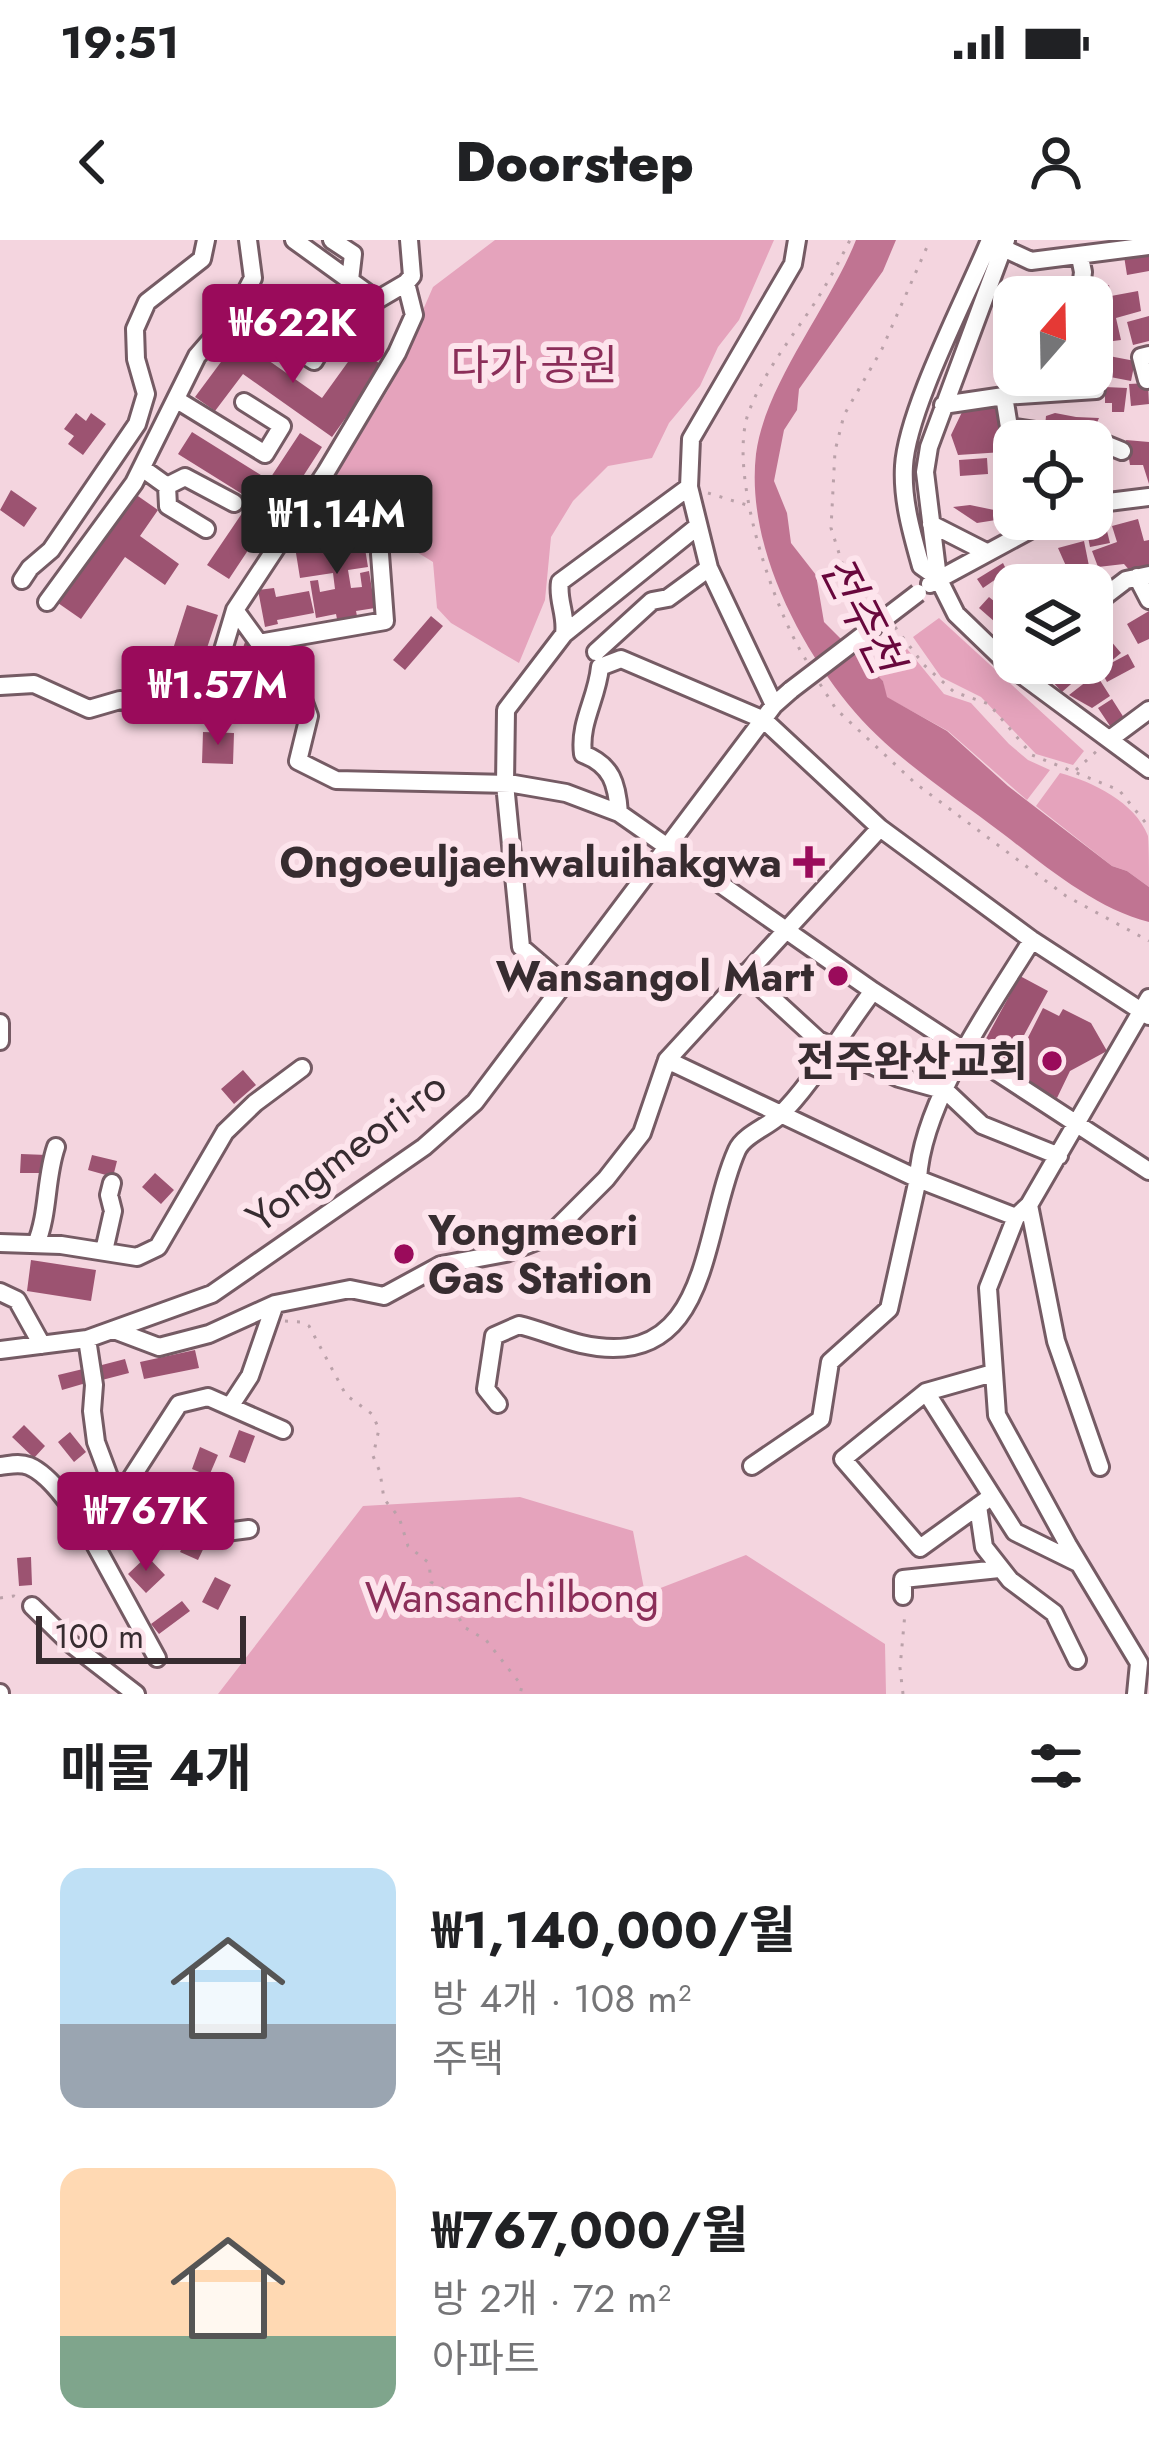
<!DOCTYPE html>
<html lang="ko">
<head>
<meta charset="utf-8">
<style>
  :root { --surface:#fff; --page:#f6f6f6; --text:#202124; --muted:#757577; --accent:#9a0b5b }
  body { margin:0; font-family:Jost,"Noto Sans KR",sans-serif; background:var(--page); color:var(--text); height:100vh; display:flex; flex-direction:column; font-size:45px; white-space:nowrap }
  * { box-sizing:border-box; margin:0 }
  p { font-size:39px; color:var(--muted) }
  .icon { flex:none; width:66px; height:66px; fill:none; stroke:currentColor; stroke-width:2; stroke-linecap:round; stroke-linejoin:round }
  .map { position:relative; height:1454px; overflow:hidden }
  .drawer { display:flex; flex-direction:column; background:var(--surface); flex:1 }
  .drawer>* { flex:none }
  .needle { width:78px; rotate:20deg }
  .controls { position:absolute; left:993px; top:36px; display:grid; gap:24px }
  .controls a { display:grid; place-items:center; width:120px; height:120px; border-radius:24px; background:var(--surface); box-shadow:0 6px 30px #0003; font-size:60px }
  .scale { position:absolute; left:36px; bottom:30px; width:210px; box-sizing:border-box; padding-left:12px; border:6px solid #372c30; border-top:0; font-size:33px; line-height:42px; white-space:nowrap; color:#372c30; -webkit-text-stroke:9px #fde4ec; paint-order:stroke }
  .price { position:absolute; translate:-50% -102px; padding:0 27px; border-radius:12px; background:var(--accent); color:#fff; font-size:39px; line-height:78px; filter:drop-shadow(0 3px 6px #0008) }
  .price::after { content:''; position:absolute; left:50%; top:72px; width:36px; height:27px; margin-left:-18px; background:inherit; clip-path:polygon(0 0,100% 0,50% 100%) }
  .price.selected { background:#222; color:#fff }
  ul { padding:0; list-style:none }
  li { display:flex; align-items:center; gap:36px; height:300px; padding:0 60px }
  li span { display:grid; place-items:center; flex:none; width:336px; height:240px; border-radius:24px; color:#555 }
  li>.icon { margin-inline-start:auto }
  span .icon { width:144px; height:144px; fill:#fffc; stroke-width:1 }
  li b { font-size:51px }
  h2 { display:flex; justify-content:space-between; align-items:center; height:144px; padding:0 60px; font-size:51px }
  .status { display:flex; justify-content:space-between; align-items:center; height:84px; padding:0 60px; background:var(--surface); direction:ltr }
  .status svg { height:33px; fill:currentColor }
  header { display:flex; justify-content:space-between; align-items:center; height:156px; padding:0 60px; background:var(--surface); font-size:54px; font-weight:800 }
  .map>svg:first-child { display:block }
  .green { fill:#e5a3bc }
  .water { fill:#c07492 }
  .building { fill:#9c5371 }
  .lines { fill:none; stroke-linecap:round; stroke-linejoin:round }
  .minor-casing { stroke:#755b64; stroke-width:22 }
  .path { stroke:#baa1a9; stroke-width:3; stroke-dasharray:3 9; stroke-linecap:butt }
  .minor { stroke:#fff; stroke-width:16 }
  .minor-bridge-casing { stroke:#755b64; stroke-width:22; stroke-linecap:butt }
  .minor-bridge { stroke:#fff; stroke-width:16 }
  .poi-dot { fill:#9a0b5b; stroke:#fde4ec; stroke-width:4.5 }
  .labels { text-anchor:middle; stroke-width:12; stroke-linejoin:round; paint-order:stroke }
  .park-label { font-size:42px; fill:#8b2e59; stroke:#fde4ec }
  .poi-label { font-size:42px; font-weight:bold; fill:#372c30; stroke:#fde4ec; text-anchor:end }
  .street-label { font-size:42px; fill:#372c30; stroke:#fde4ec }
  .water-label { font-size:45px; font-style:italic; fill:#68073c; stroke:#fde4ec }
</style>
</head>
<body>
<div class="status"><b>19:51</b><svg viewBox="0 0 49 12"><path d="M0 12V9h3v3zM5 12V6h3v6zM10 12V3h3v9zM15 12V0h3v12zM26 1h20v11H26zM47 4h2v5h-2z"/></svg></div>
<header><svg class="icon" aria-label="back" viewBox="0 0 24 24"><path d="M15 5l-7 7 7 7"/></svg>Doorstep<svg class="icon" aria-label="person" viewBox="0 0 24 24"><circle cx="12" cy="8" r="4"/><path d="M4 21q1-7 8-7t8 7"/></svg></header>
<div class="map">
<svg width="1149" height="1454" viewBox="0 0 1149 1454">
  <rect width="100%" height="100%" fill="#f4d5df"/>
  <!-- green -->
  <path class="green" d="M495 0H774L739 80 718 107 700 146 669 183 652 218 608 226 573 261 551 297 545 360 519 423 451 383 437 368 433 322C382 290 365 285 305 285L388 150 433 47Z
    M939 378 1084 511 1073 525 1036 514 981 457 941 437 913 397Z
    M903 404 944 454 971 463 1009 504 1028 520 1050 530 1027 560 948 491 886 457 883 441 871 430Z
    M1060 533C1093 542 1135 562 1148 596 1149 610 1149 632 1149 647L1127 631 1112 626 1036 566Z
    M520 1257 633 1291 645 1354 746 1315 885 1404 886 1454H218L363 1266Z"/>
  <!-- water -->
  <path class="water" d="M856 0H896L883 31 799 149 797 170 784 190 774 241 787 273 791 303 816 335 824 382 883 441 887 457 947 491 1008 546 1112 626 1127 631 1149 647V682C1096 669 1045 626 1002 593 951 554 889 515 848 464 795 398 746 301 756 214 765 144 829 68 856 0Z"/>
  <!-- building -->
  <path class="building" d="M1149 11V31L1127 35 1124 16Z
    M1109 45 1111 56 1138 51 1141 71 1116 78 1121 100 1098 103 1088 50Z
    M1149 76V101L1133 105 1127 82Z
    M238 99 322 158 358 108 383 126 332 197 243 134 215 171 195 157Z
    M1109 116 1135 121 1131 141 1105 136Z
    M1148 143 1149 164 1131 166 1129 144Z
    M1105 147 1127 148 1124 172H1112V163H1105Z
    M1002 166 1007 189 1003 212 958 215 951 195 963 170Z
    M76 173 86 181 91 173 106 184 83 215 68 204 74 196 64 189Z
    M1055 173 1076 177 1099 178 1093 192 1074 186 1065 191 1045 187 1046 176Z
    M192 192 269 240 300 193 322 207 273 283 268 280 229 339 207 325 249 263 255 262 178 214Z
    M1126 200 1149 202V244L1143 225H1130Z
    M994 215H1006L1005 246 993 245Z
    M987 218 988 234 960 236 959 220Z
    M11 250 37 268 24 287 0 270Z
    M135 254 158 270 140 296 179 324 165 345 125 317 81 379 58 363Z
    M970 265 999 271 996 280 977 283 953 267Z
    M1138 279 1144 301 1149 300V325L1131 332 1124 324 1098 327 1092 311 1117 302 1112 286Z
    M1105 283 1110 303 1090 307 1086 287Z
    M363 296 368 327 348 330 351 348 362 347 360 333 369 331 375 368 356 371 358 381 338 384 336 374 316 378 310 341 318 340 320 352 335 349 333 333 300 338 295 307Z
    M1084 301 1090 331 1070 335 1058 308Z
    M1003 323 1010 337 1023 329 1029 339 1008 352 999 337 983 348 977 339Z
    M274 348 276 357 309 351 314 373 277 380 278 384 265 387 258 350Z
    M989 357 1013 377 1003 389 979 368Z
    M187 365 218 375 196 441 166 431Z
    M1149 371V399L1138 404 1127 384Z
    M431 376 443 386 405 430 393 420Z
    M1104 393 1121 413 1109 423 1093 402Z
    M245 402 260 407 249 436 235 431Z
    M1128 414 1135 427 1107 442 1100 429Z
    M1071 423H1095L1062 452 1051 440Z
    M1096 434 1110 456 1092 468 1069 455Z
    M1112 459 1126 481 1112 489 1098 468Z
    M203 492 234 493 233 524 202 523Z
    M1020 736 1048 751 1010 821 982 806Z
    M1043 768 1059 776 1063 769 1091 783 1107 811 1070 831 1057 858 1010 833Z
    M243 830 256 845 234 864 221 849Z
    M21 914 47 915V933H20Z
    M92 915 117 921 113 937 88 930Z
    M155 933 174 950 161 964 142 947Z
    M31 1020 96 1030 91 1061 27 1051Z
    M195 1110 199 1128 144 1139 140 1122Z
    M125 1119 129 1133 102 1140 98 1126Z
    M83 1129 86 1143 62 1150 58 1135Z
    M24 1185 45 1206 34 1218 12 1197Z
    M239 1190 255 1196 245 1223 229 1217Z
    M70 1192 86 1212 74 1222 58 1202Z
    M200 1207 218 1215 209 1236 192 1229Z
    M128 1269 141 1277 125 1300 113 1292Z
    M190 1291 208 1299 198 1320 180 1312Z
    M147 1316 165 1335 146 1353 128 1334Z
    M31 1317 32 1345 19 1346 17 1318Z
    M215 1337 231 1345 218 1370 202 1362Z
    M182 1361 190 1371 159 1394 151 1384Z"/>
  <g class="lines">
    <defs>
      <path id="minor" d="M294 0 377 60 406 43
        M332 0 353 14 350 40
        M1006 0 929 207 925 232 938 338 956 374 1011 427 1149 529
        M1003 8 1031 21 1149 6
        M1080 17 1083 32 1080 57
        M268 64 343 111
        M236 71 314 121 326 101
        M1147 140 1141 117 1149 115
        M1004 156 1009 187 1095 200 1122 211
        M177 160 265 214 282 186 244 162
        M943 165 1004 156 1096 150
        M142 228 167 246 185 237 234 263
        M167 246 168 266 206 289
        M1092 264 1149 257
        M931 284 986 312
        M1137 337 1149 360
        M938 338 921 326C912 294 902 260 904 226 907 170 967 56 990 0
        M22 340 30 328 51 310 137 184 146 154 136 119 135 89 147 62 202 19 206 0
        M930 344 1050 279
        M47 362 134 243 197 116 236 71 253 38 248 0
        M1092 366 1126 340 1149 335
        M235 370 259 403 385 381 380 314
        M564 394 698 286
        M596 412 652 361 668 358 709 328
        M0 446 34 444 89 469 120 460 151 465 276 445 299 449 309 476 298 521 336 540 514 544 566 553 619 573 873 751 1149 931
        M209 457 235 370 326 232 397 113 414 75 406 43 412 36 409 0
        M774 465 709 328 689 247 691 199 793 24 797 0
        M1110 499 1149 470
        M619 573C617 544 612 525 583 514 579 482 597 459 600 427L621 419 764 480 880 588 1032 700 1149 776
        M745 733 818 800 899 838 946 851 982 885 1059 916
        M564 744 521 707 505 544 506 470 564 394C567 375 557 360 560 342L689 247
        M0 783V801
        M1029 965 1056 1101 1100 1227
        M1016 977 918 939C922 862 992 765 1032 700
        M0 1003 61 1005 137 1017 158 1007 225 892 255 863 302 828
        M36 1004C49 973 45 939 56 907
        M104 1011 113 971 109 955 112 943
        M0 1052 17 1060 42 1105
        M114 1090 159 1107 209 1094 275 1064 350 1049 384 1056 441 1025 506 1013 549 996 606 939 642 893 667 820
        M87 1099 94 1145 92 1171 96 1202 117 1258 165 1281 185 1280 218 1293 249 1289
        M0 1110 87 1099 212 1054 424 907 475 862 774 465 791 450
        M926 1152 992 1256 920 1308 843 1219 926 1152 993 1133
        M498 1164 486 1149 494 1096 519 1085C540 1090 560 1099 581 1104 712 1134 701 990 737 910 744 895 767 887 779 876 810 847 846 786 873 751
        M231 1165 250 1136 275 1064
        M0 1226C10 1225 19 1222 29 1226 53 1236 78 1276 92 1299L179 1164 208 1157 283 1190
        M752 1226 821 1179 830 1122 889 1069 918 939 667 820 880 588
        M992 1256 1015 1292 1078 1323
        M978 1266 984 1307 1010 1340 1054 1373 1077 1420
        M92 1299 157 1418
        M903 1356V1339L999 1329
        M32 1366 70 1403 136 1454
        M0 1453V1454
        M1136 1454 1139 1423 1068 1305 997 1175 988 1048 1016 977 1029 965 1149 758"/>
    </defs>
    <!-- minor casing -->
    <use href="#minor" class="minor-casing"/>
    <!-- path -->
    <path class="path" d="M708 253 750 266
      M881 363 862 331 844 329 831 288 835 211 844 175 882 109 930 0
      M895 387 924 425 954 452 989 464 1032 515 1119 550 1149 587
      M806 420C773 368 728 234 748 174 763 133 790 100 814 64 827 44 839 22 850 0
      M820 444 836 469 915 543 1066 656 1149 701
      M1076 530 1100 508
      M285 1081 302 1082 309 1086 346 1155 372 1174 379 1189 373 1216 380 1232 384 1259 399 1277 408 1306 429 1323 431 1342 442 1348 464 1387 486 1400 522 1446 520 1454
      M0 1358 14 1356 21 1360
      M903 1454 900 1428 905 1373"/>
    <!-- minor -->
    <use href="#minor" class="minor"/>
    <defs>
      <path id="minor-bridge" d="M791 450 918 353"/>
    </defs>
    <!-- minor-bridge casing -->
    <use href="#minor-bridge" class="minor-bridge-casing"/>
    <!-- minor-bridge -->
    <use href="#minor-bridge" class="minor-bridge"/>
  </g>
  <!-- markers -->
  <g class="poi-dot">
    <path d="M803 604h12v12h12v12h-12v12h-12v-12h-12v-12h12z"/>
    <circle cx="838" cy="736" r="12"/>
    <circle cx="1052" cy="821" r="12"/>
    <circle cx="404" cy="1014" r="12"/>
  </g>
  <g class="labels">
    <!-- park labels -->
    <g class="park-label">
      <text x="534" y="140">다가 공원</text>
      <text x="512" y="1372">Wansanchilbong</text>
    </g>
    <!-- poi labels -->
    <g class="poi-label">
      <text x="782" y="637">Ongoeuljaehwaluihakgwa</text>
      <text x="814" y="751">Wansangol Mart</text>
      <text x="1028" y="836">전주완산교회</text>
      <text x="428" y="1005" text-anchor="start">Yongmeori<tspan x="428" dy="48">Gas Station</tspan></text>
    </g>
    <!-- street labels -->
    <g class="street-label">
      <text transform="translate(346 911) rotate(-37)" y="15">Yongmeori-ro</text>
    </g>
    <!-- water labels -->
    <g class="water-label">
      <text transform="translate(862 374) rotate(63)" y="16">전주천</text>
    </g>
  </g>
</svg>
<div class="controls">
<a><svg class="needle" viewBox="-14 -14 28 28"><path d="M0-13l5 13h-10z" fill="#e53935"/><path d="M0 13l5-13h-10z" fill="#757577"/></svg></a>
<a><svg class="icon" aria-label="locate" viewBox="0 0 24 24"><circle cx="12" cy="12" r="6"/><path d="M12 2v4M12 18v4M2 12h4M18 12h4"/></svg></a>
<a><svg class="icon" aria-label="layers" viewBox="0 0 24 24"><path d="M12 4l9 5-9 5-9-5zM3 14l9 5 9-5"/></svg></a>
</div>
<div class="scale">100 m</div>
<b class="price" style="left:293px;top:146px">₩622K</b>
<b class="price selected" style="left:337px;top:337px">₩1.14M</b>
<b class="price" style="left:218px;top:508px">₩1.57M</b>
<b class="price" style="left:146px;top:1334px">₩767K</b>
</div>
<section class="drawer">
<h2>매물 4개<svg class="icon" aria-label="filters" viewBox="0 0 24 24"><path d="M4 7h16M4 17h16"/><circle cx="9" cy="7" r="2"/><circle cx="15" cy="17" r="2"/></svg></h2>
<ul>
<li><span style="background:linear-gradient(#bfe0f5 65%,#9aa5b1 0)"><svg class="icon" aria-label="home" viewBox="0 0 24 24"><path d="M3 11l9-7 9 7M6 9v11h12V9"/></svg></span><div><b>₩1,140,000/월</b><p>방 4개 · 108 m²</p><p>주택</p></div></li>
<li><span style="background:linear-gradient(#ffd9b3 70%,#7fa58c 0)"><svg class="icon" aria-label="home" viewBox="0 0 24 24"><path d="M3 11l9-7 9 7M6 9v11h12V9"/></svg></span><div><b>₩767,000/월</b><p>방 2개 · 72 m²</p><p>아파트</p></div></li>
</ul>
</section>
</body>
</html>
